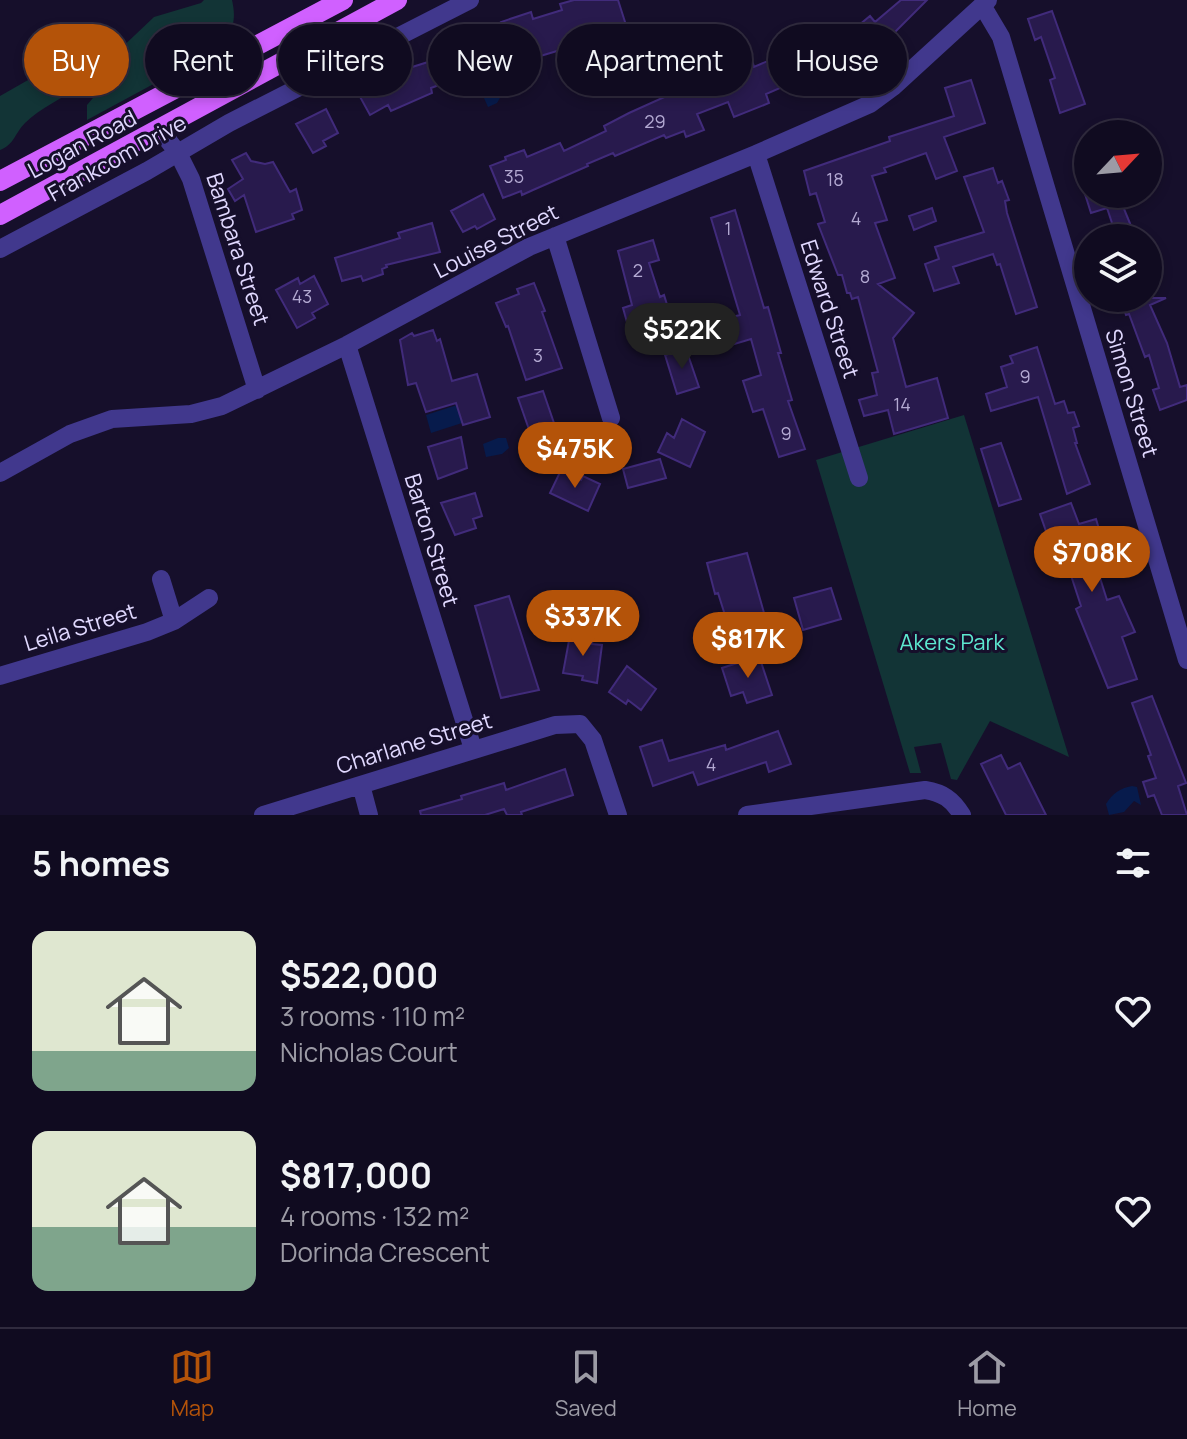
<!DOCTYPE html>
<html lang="en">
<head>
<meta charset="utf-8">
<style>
  :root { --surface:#100b20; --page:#191429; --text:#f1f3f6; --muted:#9c9ba5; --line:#302b3e; --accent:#b45309 }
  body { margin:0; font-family:Manrope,sans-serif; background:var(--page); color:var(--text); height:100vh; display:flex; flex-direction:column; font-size:30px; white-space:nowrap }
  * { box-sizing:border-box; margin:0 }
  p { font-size:26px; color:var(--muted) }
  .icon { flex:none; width:44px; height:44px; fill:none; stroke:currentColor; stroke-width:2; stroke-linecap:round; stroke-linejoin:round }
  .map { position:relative; height:815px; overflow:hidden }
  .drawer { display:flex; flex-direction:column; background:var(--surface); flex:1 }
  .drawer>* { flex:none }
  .top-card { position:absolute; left:24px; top:24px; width:1140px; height:72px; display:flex; gap:16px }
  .needle { width:52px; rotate:64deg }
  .fabs { position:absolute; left:1074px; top:120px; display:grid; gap:16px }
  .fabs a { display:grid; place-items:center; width:88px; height:88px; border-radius:50%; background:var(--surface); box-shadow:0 4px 12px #0003,0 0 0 2px var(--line); font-size:40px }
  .price { position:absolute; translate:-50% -68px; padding:0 18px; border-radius:28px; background:var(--accent); color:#fff; font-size:26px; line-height:52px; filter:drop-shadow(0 2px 4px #0008) }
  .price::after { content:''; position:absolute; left:50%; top:48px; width:24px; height:18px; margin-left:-12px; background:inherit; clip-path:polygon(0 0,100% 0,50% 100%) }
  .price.current { background:#222; color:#fff }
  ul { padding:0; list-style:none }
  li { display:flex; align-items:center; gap:24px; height:200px; padding:0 32px }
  li span { display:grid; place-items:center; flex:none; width:224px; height:160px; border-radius:16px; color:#555 }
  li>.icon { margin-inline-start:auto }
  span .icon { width:96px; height:96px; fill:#fffc; stroke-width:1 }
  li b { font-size:34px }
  h2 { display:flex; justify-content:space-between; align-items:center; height:96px; padding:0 32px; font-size:34px }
  .chip { padding:0 28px; border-radius:36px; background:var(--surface); box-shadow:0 4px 12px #0003,0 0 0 2px var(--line); font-size:28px; line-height:72px }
  .chip.current { background:var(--accent); color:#fff }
  .tabs { display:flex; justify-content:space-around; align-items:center; height:112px; border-top:2px solid var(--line); background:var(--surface); font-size:22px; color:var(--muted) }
  .tabs a { display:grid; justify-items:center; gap:4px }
  .tabs .current { color:var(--accent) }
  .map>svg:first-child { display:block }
  .green { fill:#123436 }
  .water { fill:#071b4c }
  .building { fill:#281a4d; stroke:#412b7b; stroke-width:2 }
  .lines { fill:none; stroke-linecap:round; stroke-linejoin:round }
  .minor { stroke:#41388d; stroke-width:18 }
  .primary { stroke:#d060ff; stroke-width:20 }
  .labels { text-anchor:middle; stroke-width:6; stroke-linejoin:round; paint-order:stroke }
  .number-label { font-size:18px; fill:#b3a9d2 }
  .street-label { font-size:22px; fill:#e1d9ff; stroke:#160f2b }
  .park-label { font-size:22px; fill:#5de8d0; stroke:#160f2b }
</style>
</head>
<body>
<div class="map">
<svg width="1187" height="815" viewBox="0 0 1187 815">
  <rect width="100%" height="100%" fill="#160f2b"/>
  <!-- green -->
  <path class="green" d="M204 0H232C237 22 232 31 220 48L87 120V105L98 92 80 88C61 98 41 108 25 123 15 133 14 145 0 150V96L79 51 98 49 105 55 116 53 154 17 201 3Z
    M964 415 1069 757 990 721 957 780 951 779 941 743 914 747 921 773H910L816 460Z"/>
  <!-- water -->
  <path class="water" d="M499 81 504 91 497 103 488 107 484 98 491 82Z
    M457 405 462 423 431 433 426 415Z
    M498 438H506L509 448 502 454 486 457 483 444Z
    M1132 786 1137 787 1141 805 1134 801 1124 812 1109 815 1106 804C1112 794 1120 788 1132 786Z"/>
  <!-- building -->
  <path class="building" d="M574 0H618L626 25 587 37 588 41 557 51 464 79 463 76 431 88 432 93 391 111 388 105 370 115 359 95 409 68 444 57 443 51 454 47 452 43 470 38 472 43 505 33 501 22 531 12 533 19 562 10 560 4Z
    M901 0H927L879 48 859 25 870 16 875 22Z
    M1052 11 1085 104 1060 113 1050 80 1055 78 1041 37 1035 40 1028 19Z
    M841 31 848 54 807 67 810 75 766 94 769 103 734 117 728 102 697 114 704 130 686 137 684 131 666 138 664 135 615 156 613 153 587 164 588 166 533 190 522 195 521 191 503 198 490 166 506 160 505 157 524 150 527 157 560 143 564 151 606 131 604 126 629 113 669 95 667 90 684 83 687 91 710 82 712 86 738 73 735 66 752 60 754 67 784 54 780 45 795 38 798 45Z
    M971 80 985 123 944 137 957 171 936 179 926 153 884 168 886 172 872 176 887 220 875 223 895 278 878 284 914 313 893 338 906 387 937 378 948 418 894 434 888 410 864 416 859 400 877 395 872 373 878 372 858 297 852 299 850 293H847L842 275H838L818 224 825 222 816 193 810 195 804 171 890 141 889 137 954 116 945 88Z
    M326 109 338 133 323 141 326 146 313 153 296 124Z
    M246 153 251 161 265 164 273 162 290 192 296 189 302 210 292 214 294 219 256 232 244 195 235 201 228 189 243 179 232 160Z
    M993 168 998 183 1002 181 1009 200 1005 201 1007 213 1037 307 1016 314 1000 264 997 265 993 254 953 267 959 283 934 291 925 264 939 259 935 247 984 232 964 177Z
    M483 194 495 219 477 229 475 226 463 232 451 211Z
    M1085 194H1141L1142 197 1122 204 1136 238H1117L1107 208 1091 213Z
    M932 208 936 221 914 230 909 216Z
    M735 210 764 308 768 307 781 353H778L792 400 788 401 805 449 779 457 763 409 753 412 743 381 761 375 751 339 731 345 724 319 740 315 711 218Z
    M432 223 440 252 386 265 387 267 382 269 383 274 363 281 361 276 342 281 335 258 400 238 398 233Z
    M653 240 659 260 649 263 660 297 664 295 669 311 665 312 669 327 632 340 623 308 632 305 618 251Z
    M314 276 328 304 312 313 315 318 297 328 276 290 298 278 300 284Z
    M534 283 545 311 542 312 562 368 526 380 508 326 506 327 496 303 519 294 517 289Z
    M1120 298H1166L1150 305 1167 343 1180 387 1187 385V400L1160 410 1153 390 1159 388 1149 355 1145 357 1129 314 1126 315Z
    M433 330 437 341 440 339 452 381 477 374 490 417 463 425 456 403 426 412 416 383 408 385 400 340 412 333 414 336Z
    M1037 347 1055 404 1064 401 1068 413 1074 412 1079 426 1073 428 1077 443H1075L1090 484 1067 494 1038 397 991 411 986 394 1007 387 1001 367 1013 363 1010 356Z
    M686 349 699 387 677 394 665 355Z
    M543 391 556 429 532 438 518 398Z
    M682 419 705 432 690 467 658 452 667 433 674 438Z
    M461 437 467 468 438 479 428 447Z
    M1001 443 1021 499 999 506 981 449Z
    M660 459 666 478 628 488 623 469Z
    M561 470 581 480 583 476 600 484 588 511 550 493Z
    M475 493 482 516 473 519 476 528 455 535 441 503Z
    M1071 503 1079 524 1096 519 1102 539 1089 543 1107 600 1119 596 1135 632 1122 637 1137 679 1108 688 1076 609 1081 606 1063 551 1054 554 1040 514Z
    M747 553 766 620 730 631 718 593 715 594 707 563Z
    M831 588 841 619 803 630 794 598Z
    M509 596 539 690 501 698 475 606Z
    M570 635 593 638 592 644 602 645 597 683 582 680 583 676 563 673Z
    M759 656 772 695 747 703 743 692 731 696 722 668Z
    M627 666 656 689 641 710 628 700 626 704 609 692Z
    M1152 696 1186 783 1178 786 1187 815H1162L1154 795 1148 797 1143 782 1156 778 1148 756 1151 755 1132 703Z
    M778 731 791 764 769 772 766 762 698 785 693 772 653 786 640 747 662 740 669 761 725 745 726 750Z
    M1001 755 1008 769 1020 763 1046 815H1006L981 764Z
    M565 769 573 795 521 812 522 815H507L504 809 485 815H421L420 811 462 799 461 796 504 783 506 790Z"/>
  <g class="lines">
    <!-- minor -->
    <path class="minor" d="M982 5 1001 37 1187 660
      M160 130 178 153 191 179 257 390
      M756 154 859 478
      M555 236 611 418
      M0 249 147 171 229 123 470 0
      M347 345 473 749
      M0 473 70 434 112 419 191 414 222 406 347 345 529 247 756 154 870 104 893 87 988 0
      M161 579 174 621
      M0 676 147 632 174 621 209 598
      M361 785 369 815
      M263 815 555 725 580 724 593 740 618 815
      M747 815 925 790C943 793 952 799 962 815"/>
    <!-- primary -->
    <path class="primary" d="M0 181 343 0
      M0 215 397 0"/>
  </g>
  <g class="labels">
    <!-- number labels -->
    <g class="number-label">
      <text x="655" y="128">29</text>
      <text x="514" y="183">35</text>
      <text x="835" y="186">18</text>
      <text x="856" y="225">4</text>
      <text x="728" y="235">1</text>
      <text x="638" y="277">2</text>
      <text x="865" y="283">8</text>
      <text x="302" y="303">43</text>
      <text x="538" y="362">3</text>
      <text x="1025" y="383">9</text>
      <text x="902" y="411">14</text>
      <text x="786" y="440">9</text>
      <text x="711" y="771">4</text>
    </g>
    <!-- street labels -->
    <g class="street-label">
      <text transform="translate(82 144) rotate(-28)" y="8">Logan Road</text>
      <text transform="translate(117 158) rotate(-29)" y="8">Frankcom Drive</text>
      <text transform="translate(496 241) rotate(-27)" y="8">Louise Street</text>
      <text transform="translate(238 249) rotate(72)" y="8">Bambara Street</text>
      <text transform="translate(830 309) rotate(72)" y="8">Edward Street</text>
      <text transform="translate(1132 393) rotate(73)" y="8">Simon Street</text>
      <text transform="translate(432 540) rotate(73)" y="8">Barton Street</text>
      <text transform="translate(80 627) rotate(-17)" y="8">Leila Street</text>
      <text transform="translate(414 743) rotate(-17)" y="8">Charlane Street</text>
    </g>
    <!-- park labels -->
    <g class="park-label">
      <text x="952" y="650">Akers Park</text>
    </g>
  </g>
</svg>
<div class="fabs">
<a><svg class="needle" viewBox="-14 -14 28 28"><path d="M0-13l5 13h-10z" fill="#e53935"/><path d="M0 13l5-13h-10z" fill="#9c9ba5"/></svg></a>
<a><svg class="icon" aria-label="layers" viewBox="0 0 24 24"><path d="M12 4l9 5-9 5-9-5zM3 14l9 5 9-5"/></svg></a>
</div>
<b class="price current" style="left:682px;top:371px">$522K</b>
<b class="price" style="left:575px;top:490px">$475K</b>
<b class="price" style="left:1092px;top:594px">$708K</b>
<b class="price" style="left:583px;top:658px">$337K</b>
<b class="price" style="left:748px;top:680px">$817K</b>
<div class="top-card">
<a class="chip current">Buy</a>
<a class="chip">Rent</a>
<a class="chip">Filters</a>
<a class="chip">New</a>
<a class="chip">Apartment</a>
<a class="chip">House</a>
</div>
</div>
<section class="drawer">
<h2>5 homes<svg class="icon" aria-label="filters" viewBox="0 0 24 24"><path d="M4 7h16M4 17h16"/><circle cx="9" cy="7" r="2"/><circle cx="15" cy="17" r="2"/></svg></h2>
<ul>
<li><span style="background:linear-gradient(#dfe7d0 75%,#7fa58c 0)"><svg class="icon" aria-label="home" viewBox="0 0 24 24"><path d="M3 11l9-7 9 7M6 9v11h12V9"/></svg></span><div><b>$522,000</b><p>3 rooms · 110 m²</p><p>Nicholas Court</p></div><svg class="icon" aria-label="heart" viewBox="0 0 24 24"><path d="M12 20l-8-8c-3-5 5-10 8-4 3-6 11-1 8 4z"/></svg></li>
<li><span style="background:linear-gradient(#dfe7d0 60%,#7fa58c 0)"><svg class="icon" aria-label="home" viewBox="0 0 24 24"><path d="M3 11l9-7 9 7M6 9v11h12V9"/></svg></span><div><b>$817,000</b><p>4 rooms · 132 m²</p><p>Dorinda Crescent</p></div><svg class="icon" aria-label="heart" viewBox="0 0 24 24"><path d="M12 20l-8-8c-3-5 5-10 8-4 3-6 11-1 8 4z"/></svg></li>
</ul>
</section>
<nav class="tabs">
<a class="current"><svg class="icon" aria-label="map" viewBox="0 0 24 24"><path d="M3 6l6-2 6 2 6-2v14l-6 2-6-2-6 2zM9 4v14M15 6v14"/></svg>Map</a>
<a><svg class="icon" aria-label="saved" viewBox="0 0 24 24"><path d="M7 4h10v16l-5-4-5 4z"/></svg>Saved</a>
<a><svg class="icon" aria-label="home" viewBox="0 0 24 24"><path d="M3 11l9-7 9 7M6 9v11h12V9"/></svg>Home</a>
</nav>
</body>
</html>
